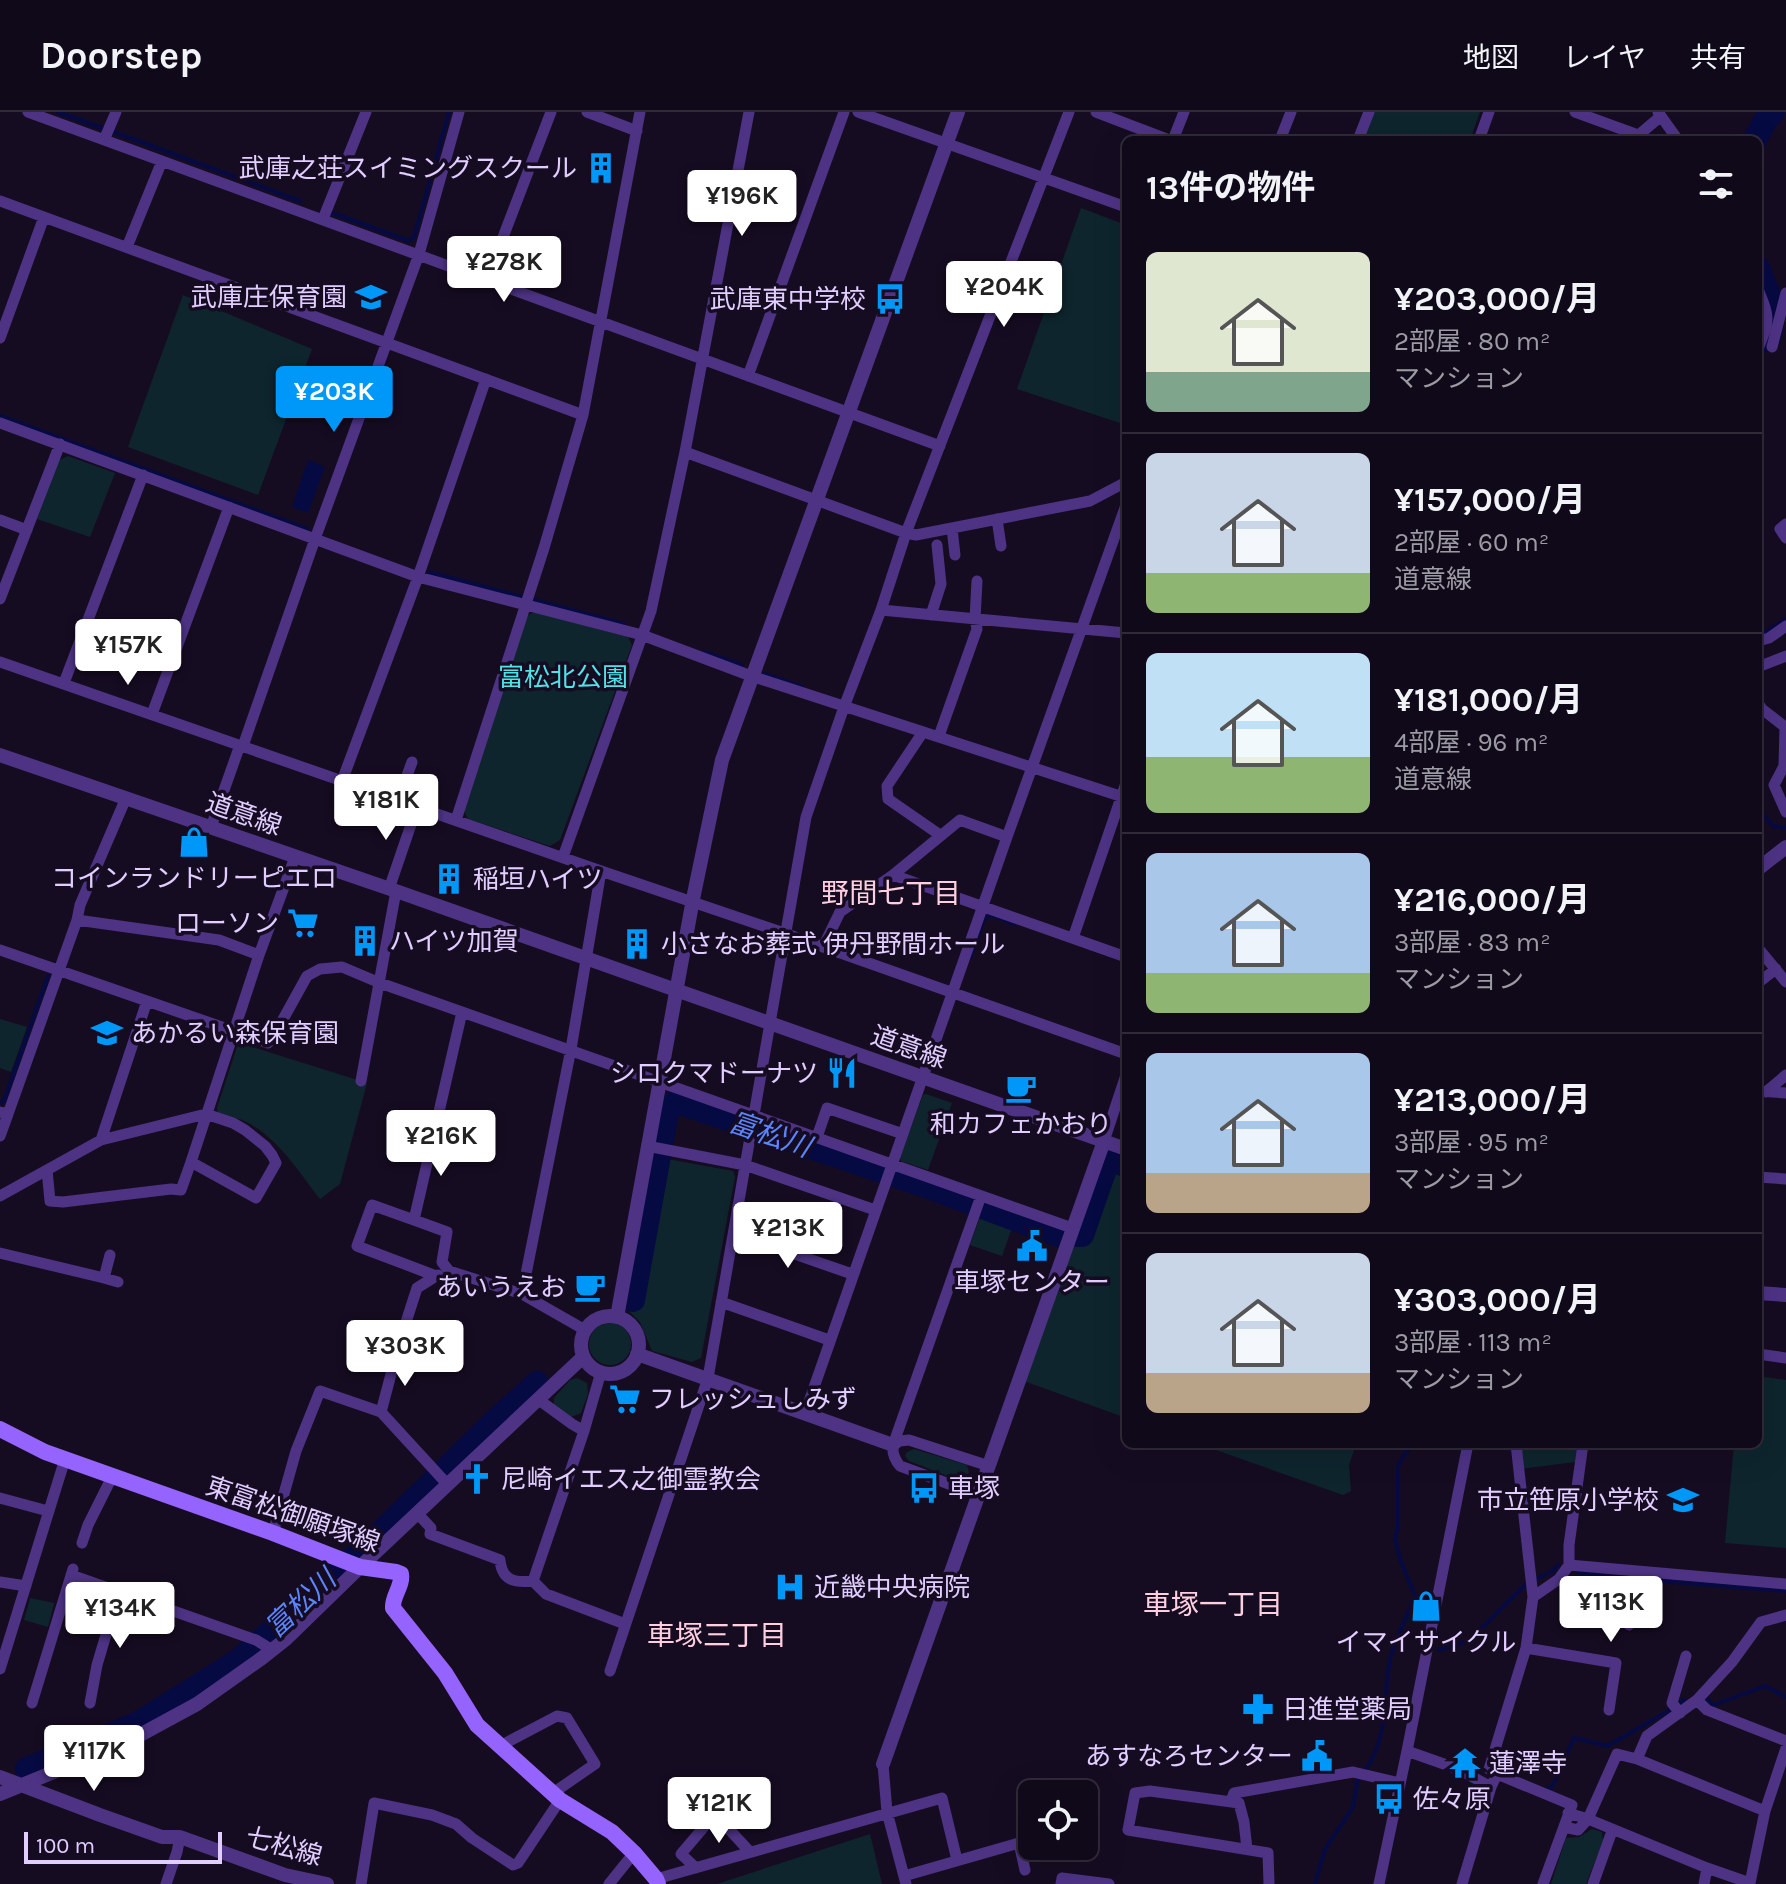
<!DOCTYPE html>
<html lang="ja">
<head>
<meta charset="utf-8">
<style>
  :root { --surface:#10091a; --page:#191223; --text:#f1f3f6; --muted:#9c9aa2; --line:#302a39; --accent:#0098f8 }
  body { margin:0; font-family:Karla,"Noto Sans JP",sans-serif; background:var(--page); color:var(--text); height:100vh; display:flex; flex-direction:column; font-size:30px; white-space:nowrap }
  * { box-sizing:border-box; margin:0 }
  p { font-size:26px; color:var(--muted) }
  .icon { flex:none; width:44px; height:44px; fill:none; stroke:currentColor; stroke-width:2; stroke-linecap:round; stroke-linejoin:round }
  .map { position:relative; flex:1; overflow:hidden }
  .sheet { position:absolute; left:1122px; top:24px; width:640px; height:1312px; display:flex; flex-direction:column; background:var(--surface); border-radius:12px; box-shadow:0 8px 32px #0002,0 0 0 2px var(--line) }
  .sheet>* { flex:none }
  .fabs { position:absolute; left:1018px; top:1668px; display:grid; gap:16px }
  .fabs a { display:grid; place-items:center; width:80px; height:80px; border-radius:12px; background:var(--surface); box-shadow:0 8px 32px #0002,0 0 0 2px var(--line); font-size:40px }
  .scale { position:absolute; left:24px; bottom:20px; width:198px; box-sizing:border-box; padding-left:8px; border:4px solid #e1cdff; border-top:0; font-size:22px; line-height:28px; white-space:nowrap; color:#e1cdff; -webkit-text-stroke:6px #160c22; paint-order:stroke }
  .price { position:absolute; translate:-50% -68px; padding:0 18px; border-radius:8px; background:#fff; color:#222; font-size:26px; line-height:52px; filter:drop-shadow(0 2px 4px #0008) }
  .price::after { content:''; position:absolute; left:50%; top:48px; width:24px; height:18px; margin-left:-12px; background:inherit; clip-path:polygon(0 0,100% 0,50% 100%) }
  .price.on { background:var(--accent); color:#fff }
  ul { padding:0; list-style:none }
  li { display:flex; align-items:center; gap:24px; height:200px; padding:0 24px }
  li+li { border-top:2px solid var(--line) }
  li span { display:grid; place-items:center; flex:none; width:224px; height:160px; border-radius:12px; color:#555 }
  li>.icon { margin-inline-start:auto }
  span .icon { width:96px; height:96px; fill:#fffc; stroke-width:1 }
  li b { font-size:34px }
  h2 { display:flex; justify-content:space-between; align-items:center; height:96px; padding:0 24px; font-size:34px }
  header { display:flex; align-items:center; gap:48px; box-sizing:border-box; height:112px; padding:0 40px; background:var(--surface); border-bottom:2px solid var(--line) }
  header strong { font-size:38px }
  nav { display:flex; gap:44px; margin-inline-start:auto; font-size:28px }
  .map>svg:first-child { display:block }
  .green { fill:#0e252d }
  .water { fill:#060a42 }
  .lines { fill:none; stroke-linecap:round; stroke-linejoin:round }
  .stream { stroke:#060a42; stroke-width:4 }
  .river { stroke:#060a42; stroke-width:24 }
  .minor { stroke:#4e3385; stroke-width:11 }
  .tertiary { stroke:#4e3385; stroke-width:14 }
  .secondary { stroke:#9564ff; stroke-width:16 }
  .labels { text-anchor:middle; stroke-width:7; stroke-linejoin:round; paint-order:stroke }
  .poi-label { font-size:26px; fill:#e1cdff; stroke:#160c22; text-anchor:start }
  .park-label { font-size:26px; fill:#50e2e8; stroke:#160c22 }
  .street-label { font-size:26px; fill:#e1cdff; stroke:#160c22 }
  .neighbourhood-label { font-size:28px; fill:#ffcfe0; stroke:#160c22 }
  .water-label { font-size:28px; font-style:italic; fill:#5b84ff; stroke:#160c22 }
</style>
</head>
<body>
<header>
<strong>Doorstep</strong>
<nav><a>地図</a><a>レイヤ</a><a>共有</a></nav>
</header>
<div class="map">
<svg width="1786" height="1772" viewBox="0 0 1786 1772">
  <rect width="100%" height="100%" fill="#160c22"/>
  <!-- green -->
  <path class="green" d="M1373 0H1480L1470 28H1363Z
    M1081 96 1126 113V313L1017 277Z
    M183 183 312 237 258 383 128 335Z
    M68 344 115 361 90 425 37 407 59 348Z
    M534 500 628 525 632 533 560 728 550 734 468 707 464 699 527 504Z
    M0 907 27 915 11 960 0 956Z
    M243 932 367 971 340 1072 320 1087C301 1063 282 1032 255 1015 244 1007 231 1005 218 1001L217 996 237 935Z
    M926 982 952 991 928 1058 901 1049 900 1045 923 983Z
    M656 1045 733 1059 735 1065 701 1246 692 1250 652 1239 640 1210 629 1199Z
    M1116 1054 1126 1058V1306L1024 1269 1075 1127 1086 1126 1111 1057Z
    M982 1099 1014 1110 1002 1144 970 1133Z
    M589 1232a21 21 0 1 1 42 0a21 21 0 1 1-42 0Z
    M1758 1264 1786 1268V1436L1725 1431 1734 1332H1758Z
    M577 1266 587 1271 588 1282 581 1301 571 1305 554 1293V1286L570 1268Z
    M1199 1332H1356L1349 1353 1351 1379 1343 1383Z
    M1518 1332H1577L1575 1350 1520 1357Z
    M914 1337 967 1353 969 1360 967 1367 960 1369 909 1349 905 1344 907 1340Z
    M30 1486 54 1491 48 1515 24 1508Z
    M1592 1717 1602 1720 1603 1729 1586 1772H1551L1566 1726 1579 1725Z
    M870 1722 882 1772H717Z"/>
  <!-- water -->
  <path class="water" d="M308 348 325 355 308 401 292 395Z"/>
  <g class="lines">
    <!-- stream -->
    <path class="stream" d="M58 0 102 16
      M114 20 300 89
      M333 101 409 129 414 125 449 0
      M0 304 307 417
      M429 460 624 512
      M1758 525 1786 507
      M704 540 742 553
      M765 562 802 575
      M1758 697 1773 714 1786 716
      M970 846 984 807 991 803 1014 812
      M0 991 4 989 48 864
      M1578 1460 1633 1467 1786 1479
      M1536 1467 1554 1458 1558 1453
      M1439 1538 1465 1530 1487 1511 1526 1472
      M1707 1587 1714 1593 1765 1574 1786 1585
      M1366 1657C1390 1621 1382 1588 1390 1548 1393 1530 1408 1504 1415 1484L1400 1447 1395 1428 1398 1414V1354L1411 1332
      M1547 1677 1552 1675 1574 1626 1608 1634 1680 1592 1684 1587
      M1315 1772 1325 1737 1353 1695 1358 1666"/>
    <!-- river -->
    <path class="river" d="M1755 28 1765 9 1773 0
      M1758 156C1770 187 1778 195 1768 228
      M1077 1123H1082L1105 1057 1109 1051 1117 1050 1125 1053
      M633 1188 668 994 677 990 926 1074 1058 1123
      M27 1657 139 1611 238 1549 373 1428 493 1311 537 1271"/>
    <!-- minor -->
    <path class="minor" d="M28 0 940 334
      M587 0 637 19
      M858 0 1126 95
      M1096 0 1169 28
      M1575 0 1638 23
      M1658 0 1678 28
      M1634 27 1661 4
      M104 28 116 0
      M1173 28 1184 0
      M1280 28 1291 0
      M1358 28 1369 0
      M1479 28 1489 0
      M0 89 583 303
      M323 107 366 0
      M127 135 162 49
      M487 167 551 0
      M1758 177C1770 206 1770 207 1758 237
      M0 226 44 105
      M1772 235 1786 181
      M748 264 844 0
      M0 311 418 465 642 523 751 564 1126 686
      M685 340 906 421 916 423 1090 389 1126 370
      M997 407 1001 434
      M0 408 27 418
      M1786 412 1780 417 1786 426
      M952 416 955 443
      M0 487 60 332
      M881 498 1126 521
      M931 503 941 472 937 433
      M1758 529 1769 526 1786 514
      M0 550 601 759 784 821 1126 942
      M1758 555 1786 544
      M64 571 143 363
      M1758 591 1762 597 1785 615 1784 654 1774 673 1786 700
      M152 602 229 395
      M923 620 887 674 888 687 940 723
      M939 624 977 517 975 507 977 469
      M243 634 315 427 419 142 459 0
      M342 669 418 465 486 267
      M398 688 412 650
      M456 708 544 436 583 303 640 0
      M211 715 240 633
      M563 745 651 499 685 340 749 0
      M893 763 1126 845
      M389 777 417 695
      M77 808 219 828 259 843 191 1050 256 1086 276 1051 272 1043 265 1034 245 1018 233 1011 206 1002 101 1028
      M1073 826 1126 671
      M823 835 840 800 893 763 960 708 1007 725
      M1758 836 1786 870
      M0 838 268 931 276 920 307 864 320 857 342 855 380 871 1072 1116
      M259 843 295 745
      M1758 871 1776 857
      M462 900 414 1108 447 1120 442 1150 449 1159 522 1182
      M361 969 396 779
      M1758 979 1786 981
      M1766 980 1786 963
      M0 1000 8 1002 77 808 80 793 126 686
      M0 1024 8 1002
      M817 1025 827 996 903 1022
      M1104 1029 1126 963
      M647 1034 745 1053 875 1098
      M47 1058 50 1089 63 1090 171 1077 181 1078 191 1050
      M1758 1065 1786 1067
      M0 1084 101 1028 147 889
      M414 1108 372 1093 357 1134 436 1164 438 1163
      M734 1121 852 1162
      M0 1141 104 1166
      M110 1143 104 1166 118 1170
      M436 1164 417 1176 399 1232 381 1300 448 1373
      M721 1190 829 1228
      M585 1218 522 1182 571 937 601 759
      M399 1232 427 1237
      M1758 1242 1786 1246
      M601 1260 584 1319 533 1469 546 1482 625 1512
      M539 1288 572 1312 584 1319
      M805 1301 1007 725 1126 393
      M1516 1332 1533 1485 1526 1536 1489 1657 1497 1662 1572 1693 1543 1772
      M893 1333 900 1329 909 1328 989 1354
      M979 1383 900 1354C894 1347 892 1341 893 1333L981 1084
      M0 1386 48 1399
      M417 1401 431 1416 430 1422 500 1448C502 1469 515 1471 533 1469
      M273 1421 296 1339 320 1279 381 1300
      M82 1431 88 1413 112 1365
      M1569 1453 1786 1472
      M71 1463 256 1528 272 1538
      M0 1470 26 1474
      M1533 1485 1559 1467 1569 1453V1433L1583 1332
      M1629 1513 1641 1460
      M1526 1536 1616 1551 1609 1598
      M0 1557 65 1347
      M610 1559 708 1266 806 705 844 595 881 498 906 421 1069 0
      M1697 1588 1707 1598 1786 1629
      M32 1591 73 1457
      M90 1591 97 1553 119 1479
      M1680 1601 1672 1591 1686 1544
      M500 1634 557 1604 567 1606 595 1652 553 1681
      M1407 1639 1458 1657 1491 1675
      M1637 1647 1765 1699
      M883 1652 887 1700 906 1772
      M1231 1689 1234 1681 1353 1660 1400 1671
      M1568 1701 1588 1707 1617 1642 1637 1647 1647 1624 1697 1588 1732 1550 1761 1510 1786 1503
      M1564 1715 1578 1718 1588 1707 1707 1756
      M1247 1737 1244 1710 1239 1691 1150 1679 1135 1681 1128 1718 1268 1741 1269 1772
      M696 1756 681 1742 715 1702 750 1740
      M904 1764 1019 1731 1025 1758
      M656 1767 942 1686 957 1748
      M166 1772 177 1740 180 1725
      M361 1772 374 1691 432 1703 456 1712 472 1726 513 1753 518 1751 560 1688
      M609 1772 634 1741
      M1061 1772 1062 1766 1109 1772
      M1379 1772 1407 1639 1468 1332
      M1462 1772 1491 1675 1497 1662
      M1593 1772 1612 1719
      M1704 1772 1707 1756 1750 1771 1765 1699 1786 1636"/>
    <!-- tertiary -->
    <path class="tertiary" d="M0 643 396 779 1126 1037
      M1758 757 1786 735
      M1758 1181 1786 1183
      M581 1233a29 29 0 1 1 58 0a29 29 0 1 1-58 0Z
      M617 1205 693 787 722 648 958 0
      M637 1242 893 1333
      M883 1652 1104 1029
      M0 1665 100 1703 162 1725H180L285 1763 327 1772
      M0 1682 127 1630 197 1592 262 1546 286 1527 360 1455 583 1245"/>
    <!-- secondary -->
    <path class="secondary" d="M0 1317 45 1340 273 1421 360 1455 396 1460 401 1462C403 1474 392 1484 393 1496L445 1561 477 1613 560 1688 612 1720 634 1741 656 1767 658 1772"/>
  </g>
  <!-- icons -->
  <defs>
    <symbol id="building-bare" viewBox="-9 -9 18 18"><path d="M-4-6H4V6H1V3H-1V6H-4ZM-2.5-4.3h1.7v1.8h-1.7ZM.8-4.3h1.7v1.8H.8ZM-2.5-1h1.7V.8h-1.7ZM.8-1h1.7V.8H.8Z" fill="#0098f8" stroke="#160c22" stroke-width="2.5" paint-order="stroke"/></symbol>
    <symbol id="school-bare" viewBox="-9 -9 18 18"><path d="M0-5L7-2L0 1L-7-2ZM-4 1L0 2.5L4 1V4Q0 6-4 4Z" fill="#0098f8" stroke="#160c22" stroke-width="2.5" paint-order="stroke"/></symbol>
    <symbol id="bus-bare" viewBox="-9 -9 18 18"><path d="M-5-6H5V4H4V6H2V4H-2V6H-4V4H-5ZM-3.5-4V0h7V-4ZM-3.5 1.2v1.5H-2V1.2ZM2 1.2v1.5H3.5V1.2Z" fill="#0098f8" stroke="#160c22" stroke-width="2.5" paint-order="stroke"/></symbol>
    <symbol id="shop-bare" viewBox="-9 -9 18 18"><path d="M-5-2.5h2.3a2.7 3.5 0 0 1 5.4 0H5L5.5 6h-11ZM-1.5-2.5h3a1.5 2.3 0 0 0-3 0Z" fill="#0098f8" stroke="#160c22" stroke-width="2.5" paint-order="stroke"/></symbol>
    <symbol id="supermarket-bare" viewBox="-9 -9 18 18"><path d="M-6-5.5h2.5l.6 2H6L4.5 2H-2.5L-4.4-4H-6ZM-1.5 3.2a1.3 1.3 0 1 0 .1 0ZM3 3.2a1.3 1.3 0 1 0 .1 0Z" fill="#0098f8" stroke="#160c22" stroke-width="2.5" paint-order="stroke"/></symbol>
    <symbol id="restaurant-bare" viewBox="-9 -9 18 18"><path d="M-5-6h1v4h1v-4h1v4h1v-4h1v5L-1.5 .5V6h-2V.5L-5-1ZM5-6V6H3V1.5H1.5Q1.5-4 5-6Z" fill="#0098f8" stroke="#160c22" stroke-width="2.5" paint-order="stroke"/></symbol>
    <symbol id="cafe-bare" viewBox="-9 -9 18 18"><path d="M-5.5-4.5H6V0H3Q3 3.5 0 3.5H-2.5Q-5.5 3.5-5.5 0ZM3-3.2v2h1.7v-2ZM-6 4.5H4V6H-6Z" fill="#0098f8" stroke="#160c22" stroke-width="2.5" paint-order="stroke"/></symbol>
    <symbol id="civic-bare" viewBox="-9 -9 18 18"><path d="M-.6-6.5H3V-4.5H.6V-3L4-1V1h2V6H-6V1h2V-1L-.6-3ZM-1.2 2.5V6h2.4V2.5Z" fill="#0098f8" stroke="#160c22" stroke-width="2.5" paint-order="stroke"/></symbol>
    <symbol id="church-bare" viewBox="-9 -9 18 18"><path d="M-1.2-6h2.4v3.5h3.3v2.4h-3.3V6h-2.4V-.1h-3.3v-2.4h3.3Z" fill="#0098f8" stroke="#160c22" stroke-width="2.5" paint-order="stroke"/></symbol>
    <symbol id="hospital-bare" viewBox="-9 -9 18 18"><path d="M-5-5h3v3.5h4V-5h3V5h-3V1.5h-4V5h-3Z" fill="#0098f8" stroke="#160c22" stroke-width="2.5" paint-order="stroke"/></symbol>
    <symbol id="pharmacy-bare" viewBox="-9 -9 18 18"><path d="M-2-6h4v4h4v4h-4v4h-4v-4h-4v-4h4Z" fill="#0098f8" stroke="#160c22" stroke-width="2.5" paint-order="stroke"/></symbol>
    <symbol id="temple-bare" viewBox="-9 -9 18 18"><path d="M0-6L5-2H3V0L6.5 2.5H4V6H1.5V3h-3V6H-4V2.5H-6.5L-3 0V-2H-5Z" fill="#0098f8" stroke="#160c22" stroke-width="2.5" paint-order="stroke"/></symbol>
  </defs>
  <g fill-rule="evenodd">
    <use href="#building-bare" x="579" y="34" width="44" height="44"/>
    <use href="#school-bare" x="349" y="163" width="44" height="44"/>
    <use href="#bus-bare" x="868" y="165" width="44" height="44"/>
    <use href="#shop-bare" x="172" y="708" width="44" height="44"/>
    <use href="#building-bare" x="427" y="745" width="44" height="44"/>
    <use href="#supermarket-bare" x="281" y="789" width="44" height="44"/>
    <use href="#building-bare" x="343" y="807" width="44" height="44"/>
    <use href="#building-bare" x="615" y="810" width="44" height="44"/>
    <use href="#school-bare" x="85" y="899" width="44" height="44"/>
    <use href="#restaurant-bare" x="820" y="939" width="44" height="44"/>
    <use href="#cafe-bare" x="999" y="954" width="44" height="44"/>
    <use href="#civic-bare" x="1010" y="1112" width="44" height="44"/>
    <use href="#cafe-bare" x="568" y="1153" width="44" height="44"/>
    <use href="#supermarket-bare" x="603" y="1265" width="44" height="44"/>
    <use href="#church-bare" x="455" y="1345" width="44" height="44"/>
    <use href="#bus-bare" x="902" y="1354" width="44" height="44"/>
    <use href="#school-bare" x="1661" y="1366" width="44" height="44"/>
    <use href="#hospital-bare" x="768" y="1453" width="44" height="44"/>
    <use href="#shop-bare" x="1404" y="1472" width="44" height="44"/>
    <use href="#pharmacy-bare" x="1236" y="1575" width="44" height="44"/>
    <use href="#civic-bare" x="1295" y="1622" width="44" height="44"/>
    <use href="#temple-bare" x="1443" y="1629" width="44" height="44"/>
    <use href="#bus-bare" x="1367" y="1665" width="44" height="44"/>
  </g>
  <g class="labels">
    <!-- poi labels -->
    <g class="poi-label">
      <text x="577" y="65" text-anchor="end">武庫之荘スイミングスクール</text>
      <text x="347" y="194" text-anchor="end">武庫庄保育園</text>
      <text x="866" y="196" text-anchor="end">武庫東中学校</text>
      <text x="194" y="775" text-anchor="middle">コインランドリーピエロ</text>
      <text x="473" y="776">稲垣ハイツ</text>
      <text x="279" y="820" text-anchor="end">ローソン</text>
      <text x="389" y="838">ハイツ加賀</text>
      <text x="661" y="841">小さなお葬式 伊丹野間ホール</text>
      <text x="131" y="930">あかるい森保育園</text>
      <text x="818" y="970" text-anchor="end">シロクマドーナツ</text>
      <text x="1021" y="1021" text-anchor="middle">和カフェかおり</text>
      <text x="1032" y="1179" text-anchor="middle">車塚センター</text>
      <text x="566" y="1184" text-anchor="end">あいうえお</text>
      <text x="649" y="1296">フレッシュしみず</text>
      <text x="501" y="1376">尼崎イエス之御霊教会</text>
      <text x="948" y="1385">車塚</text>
      <text x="1659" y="1397" text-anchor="end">市立笹原小学校</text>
      <text x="814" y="1484">近畿中央病院</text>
      <text x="1426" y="1539" text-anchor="middle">イマイサイクル</text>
      <text x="1282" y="1606">日進堂薬局</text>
      <text x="1293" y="1653" text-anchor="end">あすなろセンター</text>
      <text x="1489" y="1660">蓮澤寺</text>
      <text x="1413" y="1696">佐々原</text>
    </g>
    <!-- park labels -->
    <g class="park-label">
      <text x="563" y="574">富松北公園</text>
    </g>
    <!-- street labels -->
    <g class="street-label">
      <text transform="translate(244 702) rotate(19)" y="9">道意線</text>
      <text transform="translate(909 935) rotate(19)" y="9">道意線</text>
      <text transform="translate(293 1402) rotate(19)" y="9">東富松御願塚線</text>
      <text transform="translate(284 1734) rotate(16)" y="9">七松線</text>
    </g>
    <!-- neighbourhood labels -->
    <g class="neighbourhood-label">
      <text x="891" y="791">野間七丁目</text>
      <text x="1213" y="1502">車塚一丁目</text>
      <text x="717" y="1533">車塚三丁目</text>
    </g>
    <!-- water labels -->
    <g class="water-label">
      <text transform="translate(770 1022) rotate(19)" y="10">富松川</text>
      <text transform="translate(300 1491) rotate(-43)" y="10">富松川</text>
    </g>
  </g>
</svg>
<div class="fabs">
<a><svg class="icon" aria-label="locate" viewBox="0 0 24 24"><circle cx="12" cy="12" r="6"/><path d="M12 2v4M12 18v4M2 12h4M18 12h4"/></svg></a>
</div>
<div class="scale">100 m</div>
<b class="price" style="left:742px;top:126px">¥196K</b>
<b class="price" style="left:504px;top:192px">¥278K</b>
<b class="price" style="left:1004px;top:217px">¥204K</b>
<b class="price on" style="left:334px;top:322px">¥203K</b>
<b class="price" style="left:128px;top:575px">¥157K</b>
<b class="price" style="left:386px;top:730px">¥181K</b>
<b class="price" style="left:441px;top:1066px">¥216K</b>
<b class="price" style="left:788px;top:1158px">¥213K</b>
<b class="price" style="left:405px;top:1276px">¥303K</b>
<b class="price" style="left:1611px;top:1532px">¥113K</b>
<b class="price" style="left:120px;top:1538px">¥134K</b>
<b class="price" style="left:94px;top:1681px">¥117K</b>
<b class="price" style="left:719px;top:1733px">¥121K</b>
<section class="sheet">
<h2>13件の物件<svg class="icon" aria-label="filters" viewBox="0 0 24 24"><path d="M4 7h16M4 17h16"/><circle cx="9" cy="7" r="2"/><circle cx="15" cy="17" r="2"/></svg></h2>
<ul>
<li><span style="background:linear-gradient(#dfe7d0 75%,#7fa58c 0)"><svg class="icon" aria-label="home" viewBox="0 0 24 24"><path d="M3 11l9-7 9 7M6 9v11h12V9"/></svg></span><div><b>¥203,000/月</b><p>2部屋 · 80 m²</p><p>マンション</p></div></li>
<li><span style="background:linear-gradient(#c9d6e8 75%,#8fb573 0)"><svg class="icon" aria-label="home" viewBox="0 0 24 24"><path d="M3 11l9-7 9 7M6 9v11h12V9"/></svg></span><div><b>¥157,000/月</b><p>2部屋 · 60 m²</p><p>道意線</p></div></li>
<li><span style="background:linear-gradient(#bfe0f5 65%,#8fb573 0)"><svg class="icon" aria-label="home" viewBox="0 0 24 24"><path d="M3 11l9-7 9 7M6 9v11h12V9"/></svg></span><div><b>¥181,000/月</b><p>4部屋 · 96 m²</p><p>道意線</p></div></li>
<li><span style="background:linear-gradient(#a9c7e8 75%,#8fb573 0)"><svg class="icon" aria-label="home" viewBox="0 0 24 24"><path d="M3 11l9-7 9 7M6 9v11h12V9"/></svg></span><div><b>¥216,000/月</b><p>3部屋 · 83 m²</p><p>マンション</p></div></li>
<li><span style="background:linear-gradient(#a9c7e8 75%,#b9a48a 0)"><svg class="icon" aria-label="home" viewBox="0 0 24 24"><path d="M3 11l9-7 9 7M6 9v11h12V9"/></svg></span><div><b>¥213,000/月</b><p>3部屋 · 95 m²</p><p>マンション</p></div></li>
<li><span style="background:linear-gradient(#c9d6e8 75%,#b9a48a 0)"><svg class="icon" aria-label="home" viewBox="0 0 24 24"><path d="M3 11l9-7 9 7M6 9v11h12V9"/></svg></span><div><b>¥303,000/月</b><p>3部屋 · 113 m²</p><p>マンション</p></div></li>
</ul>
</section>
</div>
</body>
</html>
